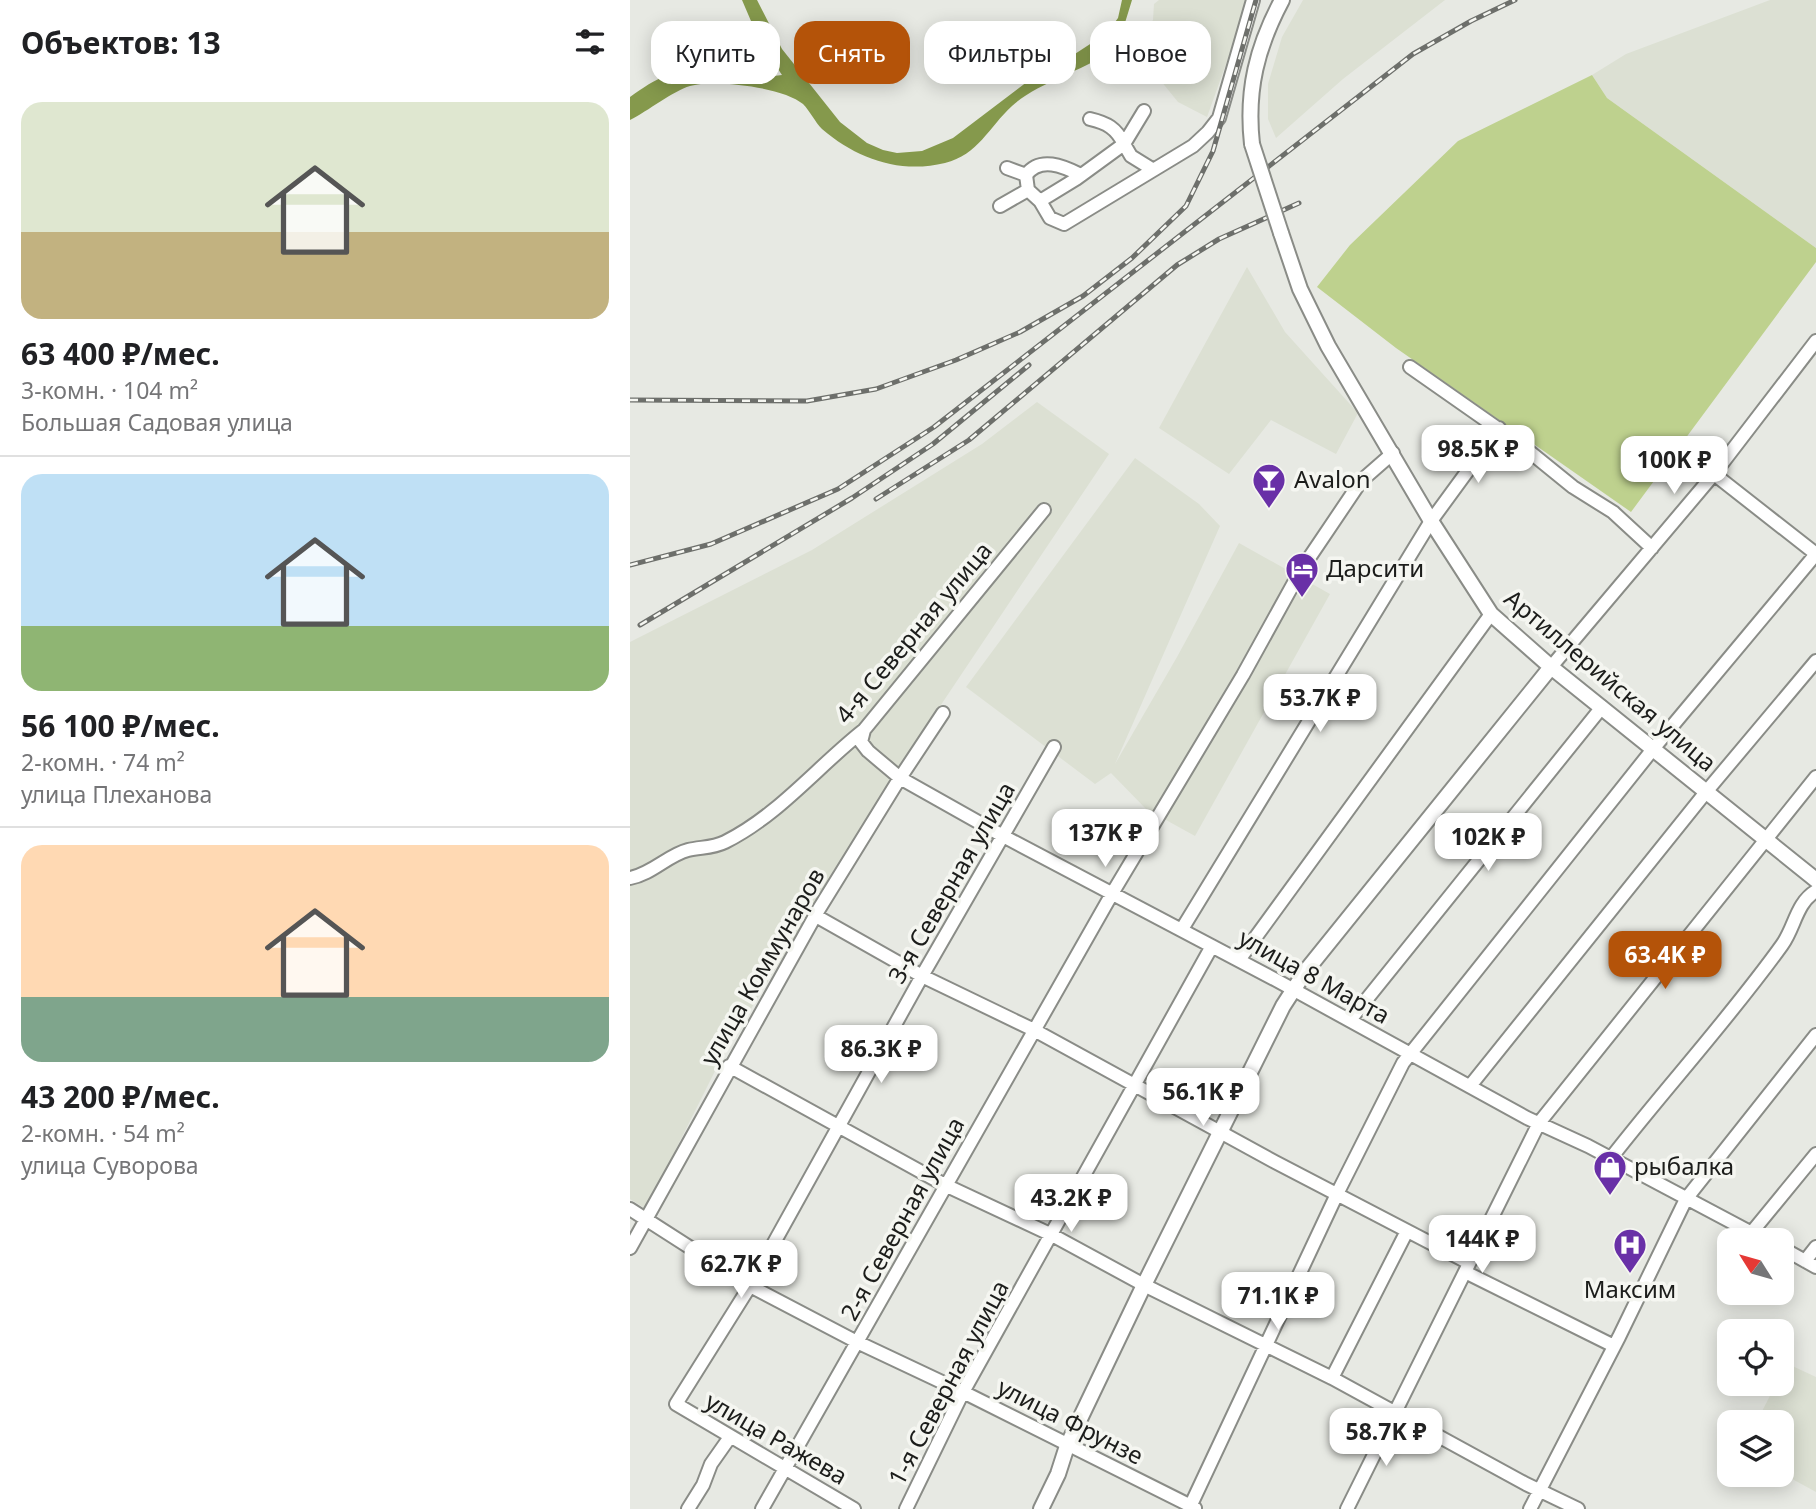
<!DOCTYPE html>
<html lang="ru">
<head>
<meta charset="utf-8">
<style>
  :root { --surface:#fff; --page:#f6f6f6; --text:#202124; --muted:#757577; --line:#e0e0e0; --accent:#b45309 }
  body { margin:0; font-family:"Noto Sans",sans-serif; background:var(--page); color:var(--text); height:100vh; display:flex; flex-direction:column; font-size:26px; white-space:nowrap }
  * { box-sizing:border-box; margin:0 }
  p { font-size:23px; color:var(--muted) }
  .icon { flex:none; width:38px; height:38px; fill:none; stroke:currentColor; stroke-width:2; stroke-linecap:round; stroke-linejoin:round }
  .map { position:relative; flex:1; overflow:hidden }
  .drawer { display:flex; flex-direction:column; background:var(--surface); width:630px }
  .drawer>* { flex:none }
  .top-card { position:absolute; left:21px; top:21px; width:665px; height:63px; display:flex; gap:14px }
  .needle { width:46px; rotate:307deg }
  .tools { position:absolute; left:1087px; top:1228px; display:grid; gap:14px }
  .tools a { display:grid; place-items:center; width:77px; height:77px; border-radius:14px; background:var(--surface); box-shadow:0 4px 18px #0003; font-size:35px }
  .price { position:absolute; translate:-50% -60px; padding:0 16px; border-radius:14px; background:#fff; color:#222; font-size:23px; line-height:46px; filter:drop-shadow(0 2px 4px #0008) }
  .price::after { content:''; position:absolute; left:50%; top:42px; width:21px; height:16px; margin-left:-10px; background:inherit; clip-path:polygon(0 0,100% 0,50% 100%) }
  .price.selected { background:var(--accent); color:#fff }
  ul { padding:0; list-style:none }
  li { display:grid; align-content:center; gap:14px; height:371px; padding:0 21px }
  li+li { border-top:2px solid var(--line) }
  li span { display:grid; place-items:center; height:217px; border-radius:21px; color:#555 }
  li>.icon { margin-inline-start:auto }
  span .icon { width:126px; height:126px; fill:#fffc; stroke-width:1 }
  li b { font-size:30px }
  h2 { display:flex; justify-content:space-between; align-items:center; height:84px; padding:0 21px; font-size:30px }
  .pill { padding:0 24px; border-radius:21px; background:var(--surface); box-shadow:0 4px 18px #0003; font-size:24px; line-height:63px }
  .pill.selected { background:var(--accent); color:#fff }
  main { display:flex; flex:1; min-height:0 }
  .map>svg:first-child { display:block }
  .built { fill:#dce0d3 }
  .green { fill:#bed18e }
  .water { fill:#85994c }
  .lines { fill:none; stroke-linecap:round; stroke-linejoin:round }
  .minor-casing { stroke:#8a8c87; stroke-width:16 }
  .major-casing { stroke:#8a8c87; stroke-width:18 }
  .minor { stroke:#fff; stroke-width:12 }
  .major { stroke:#fff; stroke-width:14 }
  .rail-casing { stroke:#6d6f6b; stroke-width:5 }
  .rail { stroke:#f5f6f1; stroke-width:2.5; stroke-dasharray:8; stroke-linecap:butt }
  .major-bridge-casing { stroke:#8a8c87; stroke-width:18; stroke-linecap:butt }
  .major-bridge { stroke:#fff; stroke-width:14 }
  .labels { text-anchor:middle; stroke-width:7; stroke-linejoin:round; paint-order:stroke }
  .poi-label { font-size:24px; fill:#1c1d1b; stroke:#f5f6f1; text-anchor:start }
  .street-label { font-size:24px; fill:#1c1d1b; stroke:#f5f6f1 }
</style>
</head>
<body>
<main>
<section class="drawer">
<h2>Объектов: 13<svg class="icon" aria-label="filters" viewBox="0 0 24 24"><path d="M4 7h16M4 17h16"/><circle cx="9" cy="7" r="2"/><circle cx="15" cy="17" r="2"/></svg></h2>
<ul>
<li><span style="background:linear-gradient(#dfe7d0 60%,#c2b280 0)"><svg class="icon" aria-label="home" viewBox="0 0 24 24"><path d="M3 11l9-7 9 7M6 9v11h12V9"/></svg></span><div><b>63 400 ₽/мес.</b><p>3-комн. · 104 m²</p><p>Большая Садовая улица</p></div></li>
<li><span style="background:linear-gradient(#bfe0f5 70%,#8fb573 0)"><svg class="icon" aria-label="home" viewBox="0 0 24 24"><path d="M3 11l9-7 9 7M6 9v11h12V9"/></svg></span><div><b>56 100 ₽/мес.</b><p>2-комн. · 74 m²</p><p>улица Плеханова</p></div></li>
<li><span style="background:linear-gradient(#ffd9b3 70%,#7fa58c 0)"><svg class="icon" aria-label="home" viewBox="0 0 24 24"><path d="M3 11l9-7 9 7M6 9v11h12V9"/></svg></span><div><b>43 200 ₽/мес.</b><p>2-комн. · 54 m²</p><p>улица Суворова</p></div></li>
</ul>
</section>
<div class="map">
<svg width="1186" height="1509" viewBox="0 0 1186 1509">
  <rect width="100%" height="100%" fill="#e7e9e3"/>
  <!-- built -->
  <path class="built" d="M529 0H619L577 117 548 102 513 59 524 49 515 32 523 20 524 4Z
    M673 0H815L713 79 646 138 638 119V84L652 37Z
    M1140 0H1186V248L977 98 962 75 996 54Z
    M617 267 655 332 728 413 706 454 641 420 599 474 529 428Z
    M407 402 479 454 262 778 94 1053 16 1209 0 1199V642L182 550 352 444Z
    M505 458 569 504 590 526 485 764 547 657 609 543 700 594 565 836 516 809 481 773 465 784 336 687Z
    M1156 1363 1186 1377V1492L1164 1480 1152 1470V1423H1126L1146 1384H1152V1372Z"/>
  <!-- green -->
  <path class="green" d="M962 75 977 98 1186 248V262L1001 512 766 348 687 287 720 245 828 141Z"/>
  <!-- water -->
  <path class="water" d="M112 0H127L152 49 210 122 237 143 253 150 267 153 292 151 323 138 406 75 428 65 477 33 488 18 492 0H502L490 39 479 52C451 72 407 83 382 106 359 127 348 155 315 163 270 174 227 159 192 129 185 122 180 111 173 104 153 87 84 79 60 86 43 91 18 111 0 120V97C36 70 59 65 103 72 119 74 136 78 152 75L130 42Z"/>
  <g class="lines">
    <defs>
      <path id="minor" d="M514 111 494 144 501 156 522 169
        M460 119C477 123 486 128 494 144L446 179 410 201 420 218 434 224 563 146 578 132 589 118 623 0
        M377 168 396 175 398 190 410 201
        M396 175C410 156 433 166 451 175
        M370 206 398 190
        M780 367 890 444 943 487 983 512 1022 548
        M921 667 1084 474 1186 341
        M234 730 231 742 238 751 270 778 373 836 646 980 897 1118 958 1146 1137 1241
        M0 878C22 874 38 855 58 850 71 847 83 848 95 842 149 815 188 766 234 730L414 510
        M186 916 292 976 404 1030 645 1162 839 1263
        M552 929 801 521 869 428
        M609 960 861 614
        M720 1020 972 707
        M99 1066 315 1185 422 1235 514 1285 702 1378 896 1484 948 1509
        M840 1086 1076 792 1186 661
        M981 1158C1037 1086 1099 1019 1152 945 1165 927 1166 903 1186 891
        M0 1209 120 1286 227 1342 333 1392 565 1508
        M1122 1232 1186 1154
        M0 1248 189 909 268 781 313 713
        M1152 1248 1186 1267
        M1175 1261 1186 1247
        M835 1272 984 1346
        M702 1378 777 1231
        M58 1509 73 1485 81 1464 100 1437
        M132 1509 483 892 613 675 671 570 731 481 763 453
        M224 1509 46 1404 120 1286 292 976 424 747
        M276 1509 333 1392 582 946
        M559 1509 707 1194 773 1063 1023 749 1186 554 1084 474
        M717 1509 909 1123 1186 777
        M900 1509 989 1337 1056 1199 1186 1035"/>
      <path id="major" d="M622 144C616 90 627 47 652 0
        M651 233 670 289 698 346 801 521 861 614 921 667 1186 880
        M411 1509 428 1474 437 1446 514 1285 653 1006 675 972 921 667"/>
    </defs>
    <!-- minor casing -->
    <use href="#minor" class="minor-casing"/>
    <!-- major casing -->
    <use href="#major" class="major-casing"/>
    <!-- minor -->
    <use href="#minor" class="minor"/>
    <!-- major -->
    <use href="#major" class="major"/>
    <defs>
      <path id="rail" d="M0 400 177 401 246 389 326 360 390 332 453 296 502 258 556 206 583 151 626 0
        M246 499 339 440 547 265 589 239 669 203
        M0 565 81 544 208 489 304 427 783 54 841 21 885 0
        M10 625 222 498 303 444 399 365"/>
    </defs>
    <!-- rail casing -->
    <use href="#rail" class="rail-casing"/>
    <!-- rail -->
    <use href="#rail" class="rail"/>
    <defs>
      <path id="major-bridge" d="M622 144 651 233"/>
    </defs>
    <!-- major-bridge casing -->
    <use href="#major-bridge" class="major-bridge-casing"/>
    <!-- major-bridge -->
    <use href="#major-bridge" class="major-bridge"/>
  </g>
  <!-- icons -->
  <defs>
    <symbol id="bar-pin" viewBox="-11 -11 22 30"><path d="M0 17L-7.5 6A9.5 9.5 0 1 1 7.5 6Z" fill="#6930a7" stroke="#f5f6f1"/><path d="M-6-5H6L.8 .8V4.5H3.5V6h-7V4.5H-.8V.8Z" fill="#fff"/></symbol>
    <symbol id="hotel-pin" viewBox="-11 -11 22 30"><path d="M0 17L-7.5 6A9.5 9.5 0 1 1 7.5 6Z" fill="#6930a7" stroke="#f5f6f1"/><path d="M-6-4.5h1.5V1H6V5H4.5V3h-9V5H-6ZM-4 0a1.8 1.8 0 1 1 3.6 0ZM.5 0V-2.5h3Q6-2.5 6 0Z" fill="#fff"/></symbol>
    <symbol id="shop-pin" viewBox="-11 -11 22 30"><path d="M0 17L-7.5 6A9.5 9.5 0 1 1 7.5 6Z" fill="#6930a7" stroke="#f5f6f1"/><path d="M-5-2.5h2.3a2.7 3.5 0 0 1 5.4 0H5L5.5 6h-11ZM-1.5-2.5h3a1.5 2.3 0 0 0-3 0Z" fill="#fff"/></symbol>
    <symbol id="hospital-pin" viewBox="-11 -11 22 30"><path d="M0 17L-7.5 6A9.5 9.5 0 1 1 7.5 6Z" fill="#6930a7" stroke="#f5f6f1"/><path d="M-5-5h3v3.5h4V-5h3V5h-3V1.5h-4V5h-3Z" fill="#fff"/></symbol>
  </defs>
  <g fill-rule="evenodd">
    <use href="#bar-pin" x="620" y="461" width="38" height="52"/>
    <use href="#hotel-pin" x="653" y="550" width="38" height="52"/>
    <use href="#shop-pin" x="961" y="1148" width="38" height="52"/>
    <use href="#hospital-pin" x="981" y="1226" width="38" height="52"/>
  </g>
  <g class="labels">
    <!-- poi labels -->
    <g class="poi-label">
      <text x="664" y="488">Avalon</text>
      <text x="696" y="577">Дарсити</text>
      <text x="1004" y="1175">рыбалка</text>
      <text x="1000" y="1298" text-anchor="middle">Максим</text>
    </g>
    <!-- street labels -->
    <g class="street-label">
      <text transform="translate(284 633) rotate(-50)" y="8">4-я Северная улица</text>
      <text transform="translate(980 681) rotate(40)" y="8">Артиллерийская улица</text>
      <text transform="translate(322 883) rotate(-60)" y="8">3-я Северная улица</text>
      <text transform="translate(133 967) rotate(-60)" y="8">улица Коммунаров</text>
      <text transform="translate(684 977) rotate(29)" y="8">улица 8 Марта</text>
      <text transform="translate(273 1219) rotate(-61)" y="8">2-я Северная улица</text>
      <text transform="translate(319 1383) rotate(-62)" y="8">1-я Северная улица</text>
      <text transform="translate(440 1422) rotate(27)" y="8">улица Фрунзе</text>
      <text transform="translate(146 1439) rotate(30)" y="8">улица Ражева</text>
    </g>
  </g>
</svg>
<div class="tools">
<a><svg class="needle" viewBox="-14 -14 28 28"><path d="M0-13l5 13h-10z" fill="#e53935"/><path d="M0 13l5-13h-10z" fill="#757577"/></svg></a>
<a><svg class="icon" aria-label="locate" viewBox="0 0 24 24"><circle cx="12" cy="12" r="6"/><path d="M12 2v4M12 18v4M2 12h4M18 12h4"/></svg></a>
<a><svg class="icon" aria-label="layers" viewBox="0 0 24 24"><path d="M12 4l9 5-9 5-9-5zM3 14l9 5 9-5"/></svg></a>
</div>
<b class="price" style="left:848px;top:485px">98.5K ₽</b>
<b class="price" style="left:1044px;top:496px">100K ₽</b>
<b class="price" style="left:690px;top:734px">53.7K ₽</b>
<b class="price" style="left:475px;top:869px">137K ₽</b>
<b class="price" style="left:858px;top:873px">102K ₽</b>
<b class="price selected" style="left:1035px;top:991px">63.4K ₽</b>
<b class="price" style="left:251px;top:1085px">86.3K ₽</b>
<b class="price" style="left:573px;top:1128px">56.1K ₽</b>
<b class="price" style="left:441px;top:1234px">43.2K ₽</b>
<b class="price" style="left:852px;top:1275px">144K ₽</b>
<b class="price" style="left:111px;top:1300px">62.7K ₽</b>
<b class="price" style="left:648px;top:1332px">71.1K ₽</b>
<b class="price" style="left:756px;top:1468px">58.7K ₽</b>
<div class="top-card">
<a class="pill">Купить</a>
<a class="pill selected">Снять</a>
<a class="pill">Фильтры</a>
<a class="pill">Новое</a>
</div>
</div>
</main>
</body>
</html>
